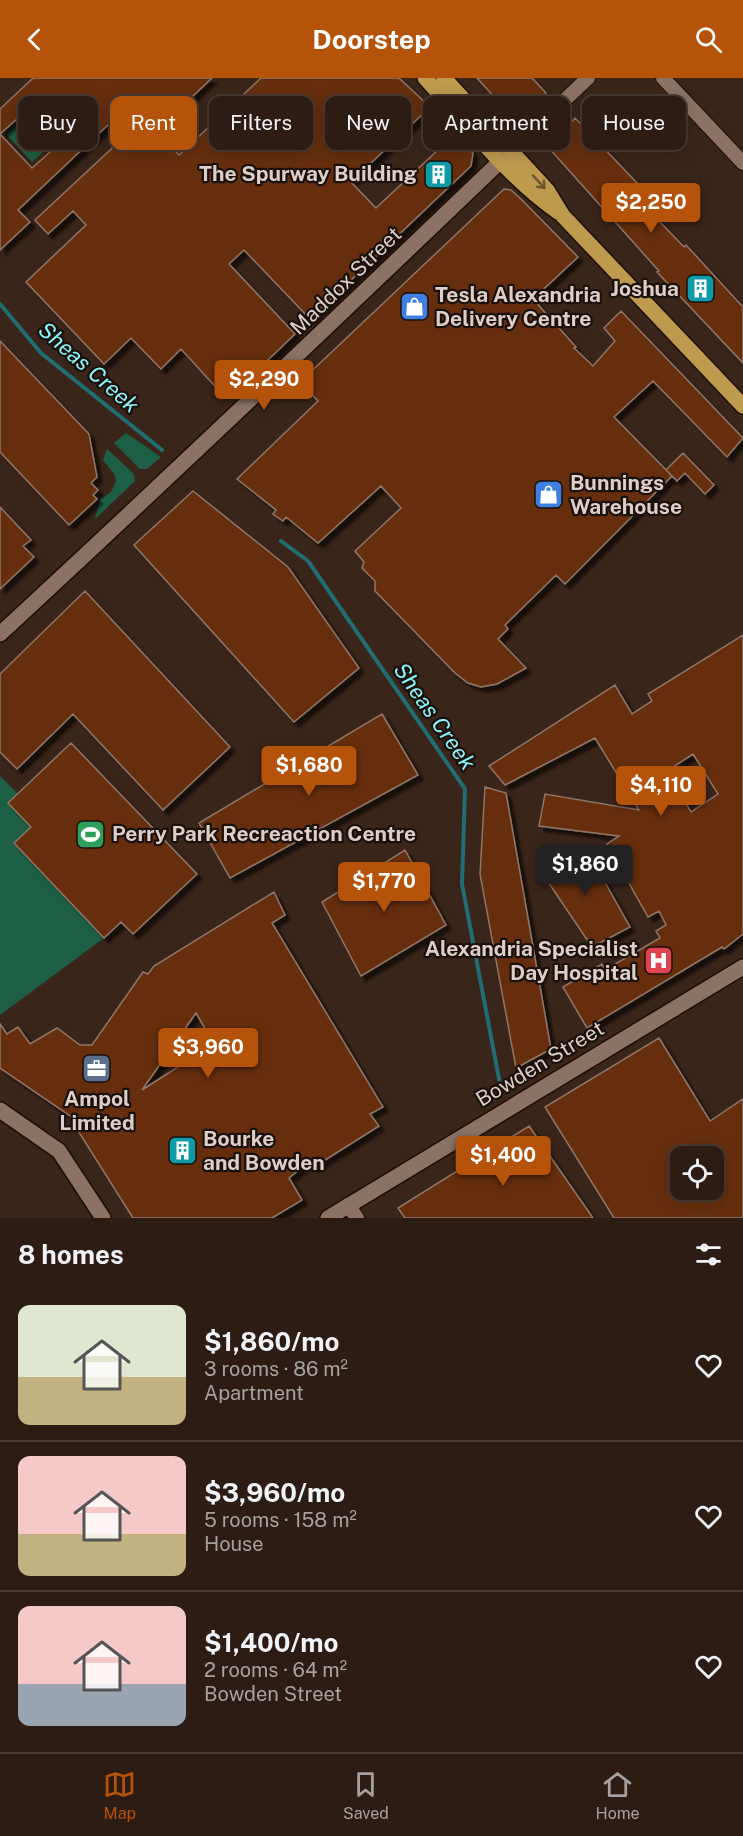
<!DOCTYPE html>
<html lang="en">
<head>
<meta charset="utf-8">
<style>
  :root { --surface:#2c1c14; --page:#34251d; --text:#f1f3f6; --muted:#a6a1a0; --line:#483a34; --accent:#b45309 }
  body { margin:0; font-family:"Public Sans",sans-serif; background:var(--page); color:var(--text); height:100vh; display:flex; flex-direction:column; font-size:22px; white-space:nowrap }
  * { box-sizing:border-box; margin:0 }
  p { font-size:20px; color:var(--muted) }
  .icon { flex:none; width:33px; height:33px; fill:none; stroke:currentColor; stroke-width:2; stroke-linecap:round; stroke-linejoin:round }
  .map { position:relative; height:1140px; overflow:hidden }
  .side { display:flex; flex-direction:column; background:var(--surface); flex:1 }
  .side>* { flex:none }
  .guide { position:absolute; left:18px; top:18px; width:708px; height:54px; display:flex; gap:12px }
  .tools { position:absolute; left:670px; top:1068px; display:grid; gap:12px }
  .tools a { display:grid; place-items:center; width:54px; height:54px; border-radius:12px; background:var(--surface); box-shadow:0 3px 15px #0003,0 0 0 2px var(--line); font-size:30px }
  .price { position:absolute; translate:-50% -51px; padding:0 14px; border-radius:6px; background:var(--accent); color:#fff; font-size:20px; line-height:39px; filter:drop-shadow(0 2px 3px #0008) }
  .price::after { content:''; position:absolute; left:50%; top:36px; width:18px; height:14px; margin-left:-9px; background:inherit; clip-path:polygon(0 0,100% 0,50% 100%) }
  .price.current { background:#222; color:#fff }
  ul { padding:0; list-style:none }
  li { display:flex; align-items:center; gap:18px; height:150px; padding:0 18px }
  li+li { border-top:2px solid var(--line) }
  li span { display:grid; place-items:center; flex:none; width:168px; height:120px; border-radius:12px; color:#555 }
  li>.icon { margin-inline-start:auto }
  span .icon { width:72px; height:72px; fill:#fffc; stroke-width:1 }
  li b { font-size:26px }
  h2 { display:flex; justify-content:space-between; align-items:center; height:72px; padding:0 18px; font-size:26px }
  .chip { padding:0 21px; border-radius:12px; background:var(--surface); box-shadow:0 3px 15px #0003,0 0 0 2px var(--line); font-size:21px; line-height:54px }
  .chip.current { background:var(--accent); color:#fff }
  header { display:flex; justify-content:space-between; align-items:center; height:78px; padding:0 18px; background:var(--accent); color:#fff; font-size:27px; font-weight:700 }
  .dock { display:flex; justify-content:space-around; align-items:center; height:84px; border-top:2px solid var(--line); background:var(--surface); font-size:16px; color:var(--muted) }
  .dock a { display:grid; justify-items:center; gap:3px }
  .dock .current { color:var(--accent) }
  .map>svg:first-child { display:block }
  .green { fill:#1d5f45 }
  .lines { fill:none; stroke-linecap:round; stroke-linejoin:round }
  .stream { stroke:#206d74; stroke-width:4 }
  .building { fill:#662e0a; stroke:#8f7669; stroke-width:1.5; fill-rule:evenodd; filter:url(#shadow) }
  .street-casing { stroke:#200e04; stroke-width:16 }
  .secondary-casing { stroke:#200e04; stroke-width:18 }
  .primary-casing { stroke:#200e04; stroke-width:18 }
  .street { stroke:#8b7265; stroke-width:14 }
  .secondary { stroke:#8b7265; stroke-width:15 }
  .primary { stroke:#bd9a4e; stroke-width:15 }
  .oneway { stroke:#6c562d }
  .labels { text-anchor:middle; stroke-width:4.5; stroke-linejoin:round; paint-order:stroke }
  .poi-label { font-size:21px; font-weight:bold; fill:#ddcfc8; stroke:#1a110c; text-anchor:start }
  .street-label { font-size:21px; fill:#ddcfc8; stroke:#1a110c }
  .water-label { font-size:22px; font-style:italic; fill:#8bf3fc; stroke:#1a110c }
</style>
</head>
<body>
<header><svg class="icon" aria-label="back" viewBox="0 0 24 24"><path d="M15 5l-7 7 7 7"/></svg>Doorstep<svg class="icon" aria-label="search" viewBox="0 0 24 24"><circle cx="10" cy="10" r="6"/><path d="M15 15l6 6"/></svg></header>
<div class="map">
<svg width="743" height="1140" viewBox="0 0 743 1140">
  <defs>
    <filter id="shadow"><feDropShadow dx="5" dy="5" stdDeviation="1.5" flood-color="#0009"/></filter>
  </defs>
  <rect width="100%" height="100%" fill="#3a251a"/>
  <!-- green -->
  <path class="green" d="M35 30 61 57 32 84 6 56Z
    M126 355 161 379 147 391H140L114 365Z
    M107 371 134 396 135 403 95 441 100 422 111 414 116 403 114 396 103 382Z
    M0 698 18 716 8 726 31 749 14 766 104 860 0 937Z"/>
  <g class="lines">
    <!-- stream -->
    <path class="stream" d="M0 226 41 275 162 372
      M281 463 308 483 465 711 462 806 500 1006"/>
  </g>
  <!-- building -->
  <path class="building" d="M33 0H212L156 53 179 77 261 0H399L430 29 351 104 376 130 455 56 473 75 471 88 310 241 244 172 229 186 295 256 247 302 242 297 222 316 181 271 161 291 131 260 104 286 26 204 86 147 73 133 48 156 35 142 123 60 109 46 18 132 30 144 0 172V31ZM35 25 67 59 32 90 0 56Z
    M477 0H532L546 15 516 43Z
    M575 40 638 106 630 113 684 169 686 167 743 229V285L657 194 659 193 548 69Z
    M504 111 511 112 523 123 578 179 533 221 576 269 574 270 593 288 615 263 604 250 621 233 743 360 727 379 653 303 614 339 672 398 565 506 556 497 505 547 508 551 498 561 526 590 497 606 481 609 468 605 455 595 375 513V503L362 490 364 484 355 473 401 430 381 408 318 465 286 439 283 443 273 436 276 432 237 401 318 323 300 304Z
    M0 263 89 356 97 399 91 405 98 412 93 417 97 421 69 447 0 374Z
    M683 375 714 407 705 416 685 395 677 403 666 392Z
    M193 413 288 489 359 590 294 644 134 467Z
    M0 429 31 462 23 468 34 479 0 511Z
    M85 513 230 669 163 732 73 636 17 691 0 674V596Z
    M743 557V856L724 871 722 869 587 950 563 909 602 886 605 892 660 860 656 853 666 847 659 833 648 839 607 766 619 758 539 748 545 716 639 732 595 660 505 707 489 688 615 607 632 636 652 623 648 616ZM693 676 718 716 691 734 667 693Z
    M382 636 418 697 230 800 199 745Z
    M71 665 197 796 133 856 121 844 104 860 14 765 31 749 8 725Z
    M485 709 506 715 551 971 516 990 480 796Z
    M562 769 571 787 589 776 630 849 592 869 546 801 543 779Z
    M405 772 446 847 361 898 322 824Z
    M274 814 285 837 272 845 383 1029 370 1036 379 1048 314 1089 309 1084 289 1100 302 1122 272 1140H133L75 1048 82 1046 0 990V946L7 956 18 949 30 966 57 950 80 967H92L143 894 148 896 154 888ZM196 935 214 966 142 1012Z
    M659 960 710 1043 743 1021V1140H614L545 1029ZM681 1078H714V1112H681Z
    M529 1048 593 1140H405L398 1130Z"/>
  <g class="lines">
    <defs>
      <path id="street" d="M663 0 743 85
        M511 73 588 0
        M348 1127 357 1140"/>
      <path id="secondary" d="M0 556C171 398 340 237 508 76
        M0 1032 59 1073 103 1140
        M328 1140 743 889"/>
      <path id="primary" d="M425 0C464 43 511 102 558 134
        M444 0 547 112 563 138 743 328"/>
    </defs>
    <!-- street casing -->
    <use href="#street" class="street-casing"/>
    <!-- secondary casing -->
    <use href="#secondary" class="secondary-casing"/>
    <!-- primary casing -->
    <use href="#primary" class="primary-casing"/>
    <!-- street -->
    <use href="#street" class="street"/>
    <!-- secondary -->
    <use href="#secondary" class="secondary"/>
    <!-- primary -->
    <use href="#primary" class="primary"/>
  </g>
  <!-- one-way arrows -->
  <defs><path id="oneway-shaft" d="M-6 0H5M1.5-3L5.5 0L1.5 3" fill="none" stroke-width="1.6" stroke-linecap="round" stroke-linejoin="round" transform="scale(1.5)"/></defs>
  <use class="oneway" href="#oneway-shaft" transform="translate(539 104) rotate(47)"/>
  <!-- icons -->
  <defs>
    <symbol id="building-square" viewBox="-11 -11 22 22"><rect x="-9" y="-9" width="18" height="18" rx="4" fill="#0f9aa8" stroke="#1a110c"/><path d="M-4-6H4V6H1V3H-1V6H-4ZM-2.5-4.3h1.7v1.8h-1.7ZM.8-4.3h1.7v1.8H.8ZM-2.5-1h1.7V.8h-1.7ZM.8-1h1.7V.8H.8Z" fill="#fff"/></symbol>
    <symbol id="shop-square" viewBox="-11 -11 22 22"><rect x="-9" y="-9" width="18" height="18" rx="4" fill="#3f7fe0" stroke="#1a110c"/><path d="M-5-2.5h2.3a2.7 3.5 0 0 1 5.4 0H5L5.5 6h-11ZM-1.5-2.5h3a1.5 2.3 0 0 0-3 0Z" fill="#fff"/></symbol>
    <symbol id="stadium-square" viewBox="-11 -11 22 22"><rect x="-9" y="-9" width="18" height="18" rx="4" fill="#2e9e5b" stroke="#1a110c"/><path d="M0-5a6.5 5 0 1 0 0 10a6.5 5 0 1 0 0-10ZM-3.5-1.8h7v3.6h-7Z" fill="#fff"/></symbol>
    <symbol id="hospital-square" viewBox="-11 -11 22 22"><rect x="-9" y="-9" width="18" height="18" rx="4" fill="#e0444e" stroke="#1a110c"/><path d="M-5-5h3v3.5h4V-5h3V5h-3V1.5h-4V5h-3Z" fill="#fff"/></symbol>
    <symbol id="office-square" viewBox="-11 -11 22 22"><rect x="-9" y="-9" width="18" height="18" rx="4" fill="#5c6f8a" stroke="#1a110c"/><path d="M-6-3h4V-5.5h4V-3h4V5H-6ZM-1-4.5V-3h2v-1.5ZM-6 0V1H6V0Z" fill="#fff"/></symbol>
  </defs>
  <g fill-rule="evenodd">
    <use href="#building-square" x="422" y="80" width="33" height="33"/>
    <use href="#building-square" x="684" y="194" width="33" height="33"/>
    <use href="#shop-square" x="398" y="212" width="33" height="33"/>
    <use href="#shop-square" x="532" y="400" width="33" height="33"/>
    <use href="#stadium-square" x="74" y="740" width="33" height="33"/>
    <use href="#hospital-square" x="642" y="866" width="33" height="33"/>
    <use href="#office-square" x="80" y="974" width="33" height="33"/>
    <use href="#building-square" x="166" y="1056" width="33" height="33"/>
  </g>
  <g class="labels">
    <!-- poi labels -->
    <g class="poi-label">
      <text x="417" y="103" text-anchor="end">The Spurway Building</text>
      <text x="679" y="218" text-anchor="end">Joshua</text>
      <text x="435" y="224">Tesla Alexandria<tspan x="435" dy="24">Delivery Centre</tspan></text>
      <text x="570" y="412">Bunnings<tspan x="570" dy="24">Warehouse</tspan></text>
      <text x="112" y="763">Perry Park Recreaction Centre</text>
      <text x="638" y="878" text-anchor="end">Alexandria Specialist<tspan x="638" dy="24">Day Hospital</tspan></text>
      <text x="97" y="1028" text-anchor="middle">Ampol<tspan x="97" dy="24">Limited</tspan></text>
      <text x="203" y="1068">Bourke<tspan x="203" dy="24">and Bowden</tspan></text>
    </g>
    <!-- street labels -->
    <g class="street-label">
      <text transform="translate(346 203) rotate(-44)" y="7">Maddox Street</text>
      <text transform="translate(540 986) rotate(-31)" y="7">Bowden Street</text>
    </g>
    <!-- water labels -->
    <g class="water-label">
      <text transform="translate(89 289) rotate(41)" y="8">Sheas Creek</text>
      <text transform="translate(435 638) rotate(55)" y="8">Sheas Creek</text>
    </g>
  </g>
</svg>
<div class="tools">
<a><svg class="icon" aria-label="locate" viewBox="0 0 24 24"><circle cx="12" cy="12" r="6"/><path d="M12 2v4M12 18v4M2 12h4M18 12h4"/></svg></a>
</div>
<b class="price" style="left:651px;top:156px">$2,250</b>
<b class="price" style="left:264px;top:333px">$2,290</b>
<b class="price" style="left:309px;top:719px">$1,680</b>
<b class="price" style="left:661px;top:739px">$4,110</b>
<b class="price current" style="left:585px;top:818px">$1,860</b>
<b class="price" style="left:384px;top:835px">$1,770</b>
<b class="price" style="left:208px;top:1001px">$3,960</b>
<b class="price" style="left:503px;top:1109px">$1,400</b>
<div class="guide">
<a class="chip">Buy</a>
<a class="chip current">Rent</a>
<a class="chip">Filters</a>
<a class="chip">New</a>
<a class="chip">Apartment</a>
<a class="chip">House</a>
</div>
</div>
<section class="side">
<h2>8 homes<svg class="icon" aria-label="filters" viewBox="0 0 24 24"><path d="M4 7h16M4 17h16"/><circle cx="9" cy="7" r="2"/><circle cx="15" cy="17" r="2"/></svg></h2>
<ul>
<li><span style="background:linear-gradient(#dfe7d0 60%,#c2b280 0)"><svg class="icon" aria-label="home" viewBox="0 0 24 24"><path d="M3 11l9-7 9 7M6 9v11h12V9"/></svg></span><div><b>$1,860/mo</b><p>3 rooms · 86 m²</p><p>Apartment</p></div><svg class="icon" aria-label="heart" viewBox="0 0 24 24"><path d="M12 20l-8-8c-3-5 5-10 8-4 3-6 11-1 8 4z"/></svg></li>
<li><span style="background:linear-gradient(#f6c9c9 65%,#c2b280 0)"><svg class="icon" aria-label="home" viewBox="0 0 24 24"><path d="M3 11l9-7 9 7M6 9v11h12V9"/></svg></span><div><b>$3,960/mo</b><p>5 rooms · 158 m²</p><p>House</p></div><svg class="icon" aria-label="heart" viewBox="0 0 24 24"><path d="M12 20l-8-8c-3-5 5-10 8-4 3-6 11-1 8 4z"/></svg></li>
<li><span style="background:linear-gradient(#f6c9c9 65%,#9aa5b1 0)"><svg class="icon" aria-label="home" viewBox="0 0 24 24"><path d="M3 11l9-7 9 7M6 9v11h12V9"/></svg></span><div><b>$1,400/mo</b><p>2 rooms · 64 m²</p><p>Bowden Street</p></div><svg class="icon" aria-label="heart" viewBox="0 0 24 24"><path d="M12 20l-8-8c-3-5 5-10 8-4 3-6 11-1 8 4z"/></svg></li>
</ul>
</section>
<nav class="dock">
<a class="current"><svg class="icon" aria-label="map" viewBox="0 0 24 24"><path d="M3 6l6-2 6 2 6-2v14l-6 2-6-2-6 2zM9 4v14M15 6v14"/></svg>Map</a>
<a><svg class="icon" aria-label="saved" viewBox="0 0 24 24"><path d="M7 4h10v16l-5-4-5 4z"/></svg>Saved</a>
<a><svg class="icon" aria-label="home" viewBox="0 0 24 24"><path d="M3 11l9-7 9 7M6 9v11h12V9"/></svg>Home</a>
</nav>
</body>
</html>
